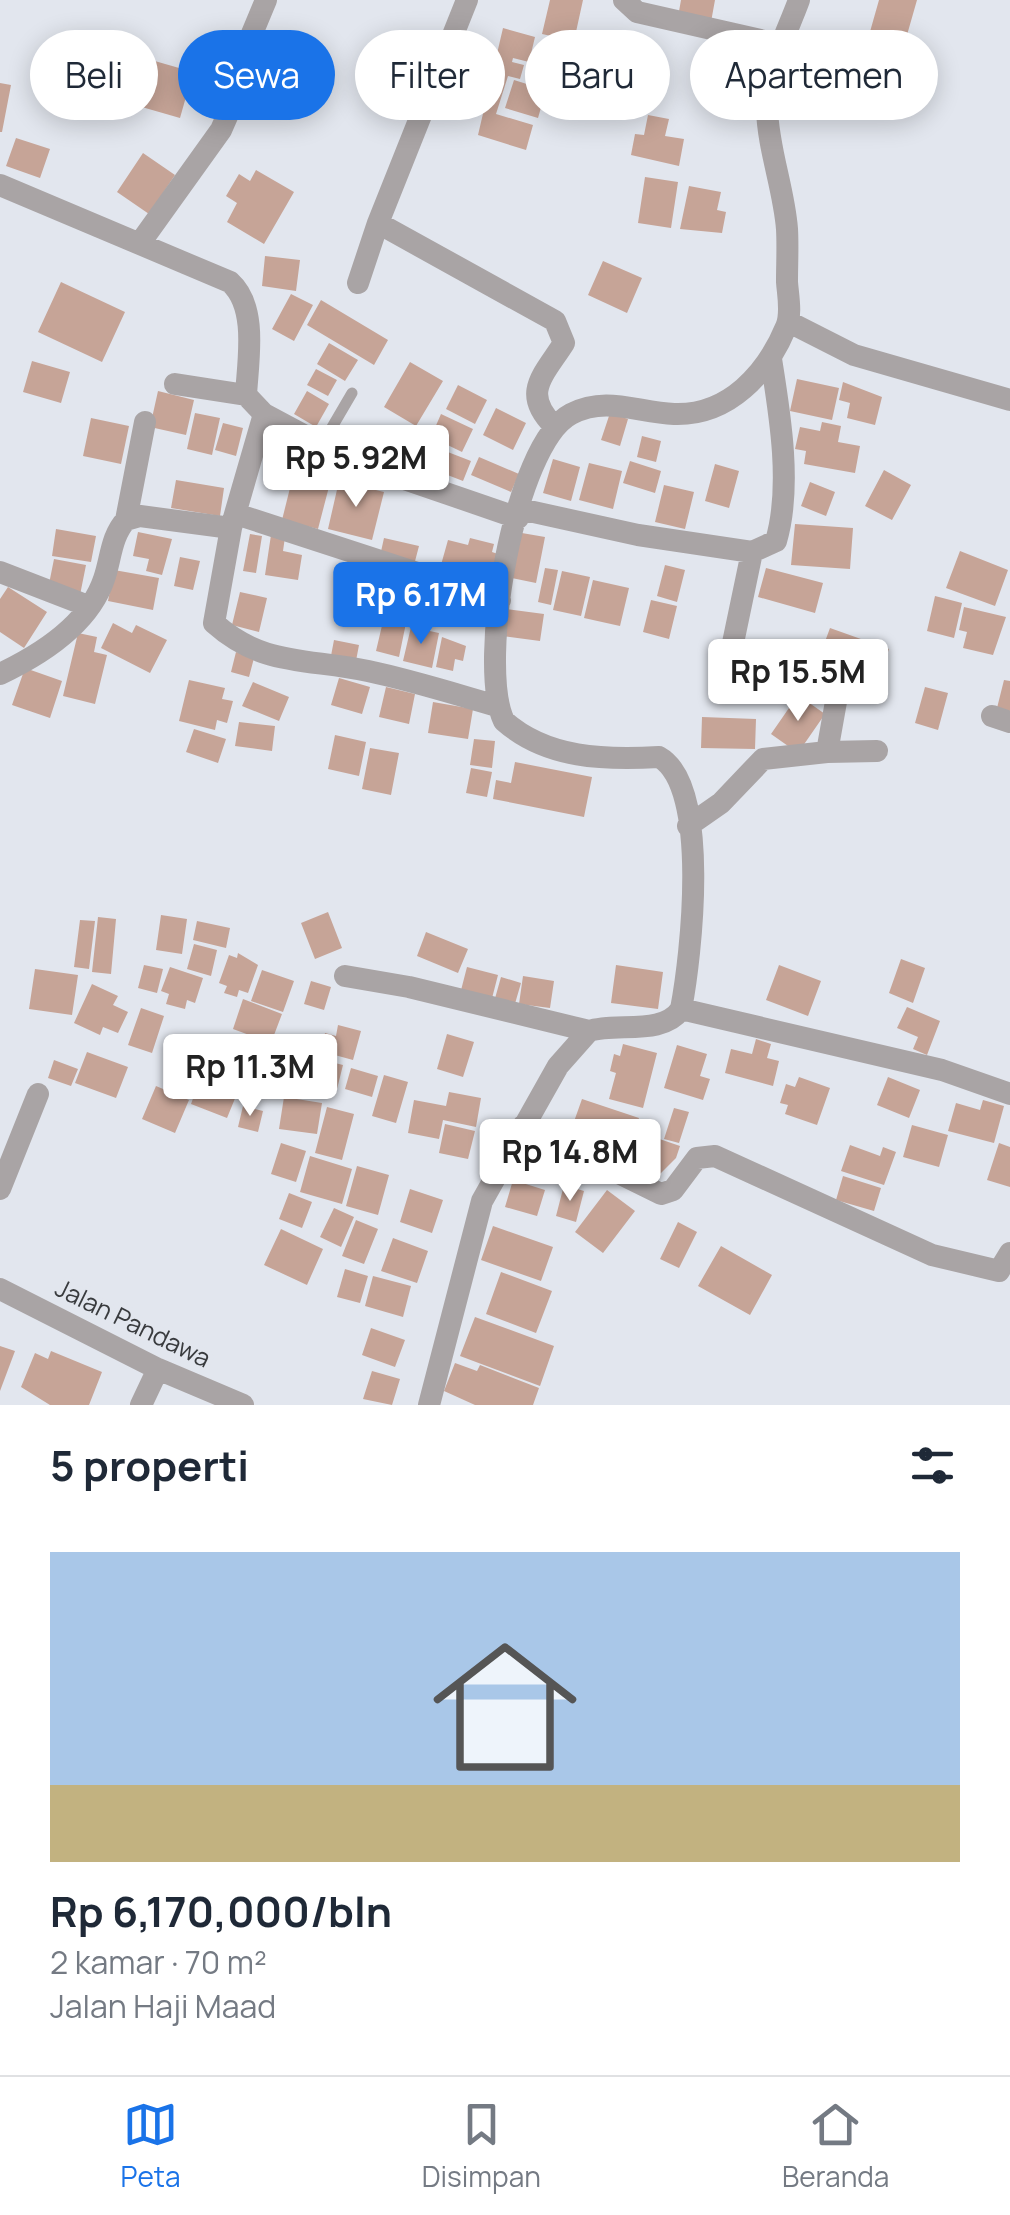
<!DOCTYPE html>
<html lang="id">
<head>
<meta charset="utf-8">
<style>
  :root { --surface:#fff; --page:#f6f6f7; --text:#1f2937; --muted:#747a83; --line:#e0e1e3; --accent:#1a73e8 }
  body { margin:0; font-family:Manrope,sans-serif; background:var(--page); color:var(--text); height:100vh; display:flex; flex-direction:column; font-size:38px; white-space:nowrap }
  * { box-sizing:border-box; margin:0 }
  p { font-size:32px; color:var(--muted) }
  .icon { flex:none; width:55px; height:55px; fill:none; stroke:currentColor; stroke-width:2; stroke-linecap:round; stroke-linejoin:round }
  .map { position:relative; height:1405px; overflow:hidden }
  .drawer { display:flex; flex-direction:column; background:var(--surface); flex:1 }
  .drawer>* { flex:none }
  .guide { position:absolute; left:30px; top:30px; width:950px; height:90px; display:flex; gap:20px }
  .price { position:absolute; translate:-50% -85px; padding:0 22px; border-radius:10px; background:#fff; color:#222; font-size:32px; line-height:65px; filter:drop-shadow(0 2px 5px #0008) }
  .price::after { content:''; position:absolute; left:50%; top:60px; width:30px; height:22px; margin-left:-15px; background:inherit; clip-path:polygon(0 0,100% 0,50% 100%) }
  .price.current { background:var(--accent); color:#fff }
  ul { padding:0; list-style:none }
  li { display:grid; align-content:center; gap:20px; height:530px; padding:0 50px }
  li+li { border-top:2px solid var(--line) }
  li span { display:grid; place-items:center; height:310px; border-radius:0px; color:#555 }
  li>.icon { margin-inline-start:auto }
  span .icon { width:180px; height:180px; fill:#fffc; stroke-width:1 }
  li b { font-size:42px }
  h2 { display:flex; justify-content:space-between; align-items:center; height:120px; padding:0 50px; font-size:42px }
  .chip { padding:0 35px; border-radius:45px; background:var(--surface); box-shadow:0 5px 25px #0003; font-size:35px; line-height:90px }
  .chip.current { background:var(--accent); color:#fff }
  .tabs { display:flex; justify-content:space-around; align-items:center; height:140px; border-top:2px solid var(--line); background:var(--surface); font-size:28px; color:var(--muted) }
  .tabs a { display:grid; justify-items:center; gap:5px }
  .tabs .current { color:var(--accent) }
  .map>svg:first-child { display:block }
  .building { fill:#c6a497 }
  .lines { fill:none; stroke-linecap:round; stroke-linejoin:round }
  .lane { stroke:#a9a4a5; stroke-width:11 }
  .street { stroke:#a9a4a5; stroke-width:22 }
  .labels { text-anchor:middle; stroke-width:10; stroke-linejoin:round; paint-order:stroke }
  .street-label { font-size:25px; fill:#393b3e; stroke:#e2e6ee }
</style>
</head>
<body>
<div class="map">
<svg width="1010" height="1405" viewBox="0 0 1010 1405">
  <rect width="100%" height="100%" fill="#e2e6ee"/>
  <!-- building -->
  <path class="building" d="M550 0H583L574 41 542 34Z
    M681 0H715L711 22 678 17Z
    M879 0H917L893 84 858 74Z
    M503 28 535 37 529 62 513 58 512 62 524 65 520 79 508 76 496 114 533 125 526 150 478 135Z
    M120 51 193 72 180 118 107 97Z
    M514 80 546 90 538 118 505 108Z
    M0 83 11 85 2 132H0Z
    M648 115 669 119 665 136 684 139 679 166 631 155 635 134 644 135Z
    M16 138 50 149 40 178 6 166Z
    M143 153 175 175 149 214 117 192Z
    M256 170 294 192 264 244 227 222 237 203 226 196 239 174 250 181Z
    M645 177 678 182 671 228 638 223Z
    M689 186 721 192 717 210 726 212 722 233 680 229Z
    M265 256 300 260 296 291 262 286Z
    M603 261 642 278 627 313 588 295Z
    M61 282 125 312 102 362 38 332Z
    M291 294 313 305 294 341 272 329Z
    M321 300 388 340 374 365 307 325Z
    M329 343 358 360 345 381 317 364Z
    M32 361 70 372 61 403 23 392Z
    M410 362 443 381 416 426 384 407Z
    M316 369 337 380 328 396 307 385Z
    M797 379 839 388 832 420 790 411Z
    M843 382 882 397 875 425 847 418 850 403 839 400Z
    M458 385 487 400 475 424 446 409Z
    M158 391 194 400 186 435 150 427Z
    M307 391 329 404 316 427 294 414Z
    M496 408 526 423 513 450 483 435Z
    M195 413 220 418 212 455 187 449Z
    M610 413 628 419 620 446 601 440Z
    M441 414 473 429 462 452 431 437Z
    M91 418 129 426 121 464 83 456Z
    M822 422 841 426 838 442 860 446 855 473 804 464 806 451 795 449 800 427 820 431Z
    M223 423 243 428 236 456 215 450Z
    M642 436 661 441 656 462 637 457Z
    M407 438 418 444 407 467 396 462Z
    M422 442 471 461 463 481 414 462Z
    M479 457 519 474 511 492 471 475Z
    M553 459 580 467 571 501 543 493Z
    M630 461 661 471 655 493 623 483Z
    M589 463 622 471 613 509 579 500Z
    M715 464 739 471 729 508 705 501Z
    M884 470 911 485 892 520 865 506Z
    M312 474 331 479 318 529 282 520 292 480 309 484Z
    M176 480 224 488 220 516 171 508Z
    M339 481 384 492 372 540 328 529Z
    M810 482 835 492 826 516 801 506Z
    M664 485 694 492 685 529 655 522Z
    M795 524 853 528 850 569 791 565Z
    M56 529 96 536 91 562 52 556Z
    M138 532 172 539 162 575 146 571 149 559 133 556Z
    M516 532 545 537 536 583 507 577Z
    M250 534 262 536 256 573 243 571Z
    M271 535 285 537 283 551 302 555 298 580 265 575Z
    M384 538 419 546 414 565 380 556Z
    M470 538 494 544 492 552 498 554 488 586 439 572 448 540 468 545Z
    M960 551 1008 570 995 606 946 588Z
    M180 557 200 561 193 590 174 586Z
    M54 559 86 565 80 595 48 589Z
    M343 563 394 574 386 607 335 596Z
    M665 565 685 570 677 602 657 596Z
    M545 568 558 570 551 605 538 602Z
    M766 568 823 583 815 613 758 597Z
    M114 570 159 578 153 610 108 601Z
    M562 571 590 577 581 616 553 610Z
    M593 580 629 588 620 626 584 618Z
    M8 587 47 612 24 648 0 632V599Z
    M240 592 267 598 259 632 232 625Z
    M935 596 962 603 954 638 927 631Z
    M651 600 677 606 669 639 643 632Z
    M964 607 1006 617 993 655 963 648 967 632 959 630Z
    M506 609 544 614 540 641 502 636Z
    M384 617 406 623 399 657 376 651Z
    M113 623 132 633 136 625 167 640 150 673 101 648Z
    M411 627 439 633 432 668 403 661Z
    M830 628 889 649 876 687 816 666Z
    M78 633 97 637 94 652 107 655 95 704 63 696Z
    M442 637 466 646 463 661 455 659 453 671 436 667Z
    M334 640 359 645 355 666 330 661Z
    M236 652 254 658 249 677 231 672Z
    M763 660 777 670 754 698 724 681 736 661 756 672Z
    M25 668 62 681 50 718 12 705Z
    M339 678 370 687 362 714 331 705Z
    M189 680 225 688 222 699 233 701 227 723 217 720 215 730 179 721Z
    M1004 680 1010 681V711L997 708Z
    M253 682 289 697 279 721 242 706Z
    M386 687 415 694 409 724 379 717Z
    M925 687 948 693 938 730 915 723Z
    M798 695 825 714 798 753 771 734Z
    M433 702 473 709 468 739 428 733Z
    M702 717 756 719 755 749 701 748Z
    M239 722 275 726 272 751 235 746Z
    M194 729 226 739 218 763 186 752Z
    M335 735 366 742 359 776 328 769Z
    M474 739 495 741 492 768 470 765Z
    M370 748 399 753 391 795 362 789Z
    M515 762 592 777 584 817 493 799 496 780 511 783Z
    M471 768 492 772 487 797 466 793Z
    M328 912 342 948 315 959 301 923Z
    M161 915 187 919 182 954 156 950Z
    M98 917 116 919 111 974 92 972Z
    M80 920 95 921 89 969 74 967Z
    M197 921 230 928 226 948 193 940Z
    M426 932 468 949 458 973 417 956Z
    M194 944 217 950 211 976 187 969Z
    M238 953 258 965 248 993 239 990 237 997 224 993 227 986 219 983 229 955 237 958Z
    M901 959 925 968 913 1003 889 993Z
    M144 965 163 969 157 993 138 988Z
    M616 965 663 972 658 1009 611 1003Z
    M779 965 821 981 808 1016 766 1000Z
    M170 967 203 978 195 1003 187 1000 185 1009 166 1004 169 994 161 991Z
    M467 967 498 975 490 1006 459 998Z
    M35 969 78 975 72 1015 29 1009Z
    M262 970 294 981 283 1012 251 1001Z
    M523 976 554 981 550 1008 519 1004Z
    M501 977 521 983 514 1007 494 1002Z
    M311 981 331 987 324 1010 304 1004Z
    M92 984 118 996 113 1005 128 1012 118 1033 103 1027 100 1035 74 1023Z
    M243 999 282 1014 271 1043 233 1029Z
    M907 1007 940 1021 927 1055 913 1049 918 1037 897 1028Z
    M141 1008 164 1016 152 1053 128 1045Z
    M338 1025 361 1031 353 1060 320 1051 325 1033 336 1036Z
    M447 1034 474 1042 463 1077 437 1069Z
    M756 1039 771 1044 767 1058 779 1061 773 1086 725 1073 731 1049 752 1054Z
    M623 1044 657 1053 643 1108 609 1099 616 1073 610 1071 614 1054 620 1056Z
    M200 1045 243 1062 231 1091 188 1073Z
    M677 1045 707 1054 700 1076 710 1079 703 1100 664 1088Z
    M87 1052 128 1067 116 1098 75 1083Z
    M307 1056 343 1065 337 1089 300 1080Z
    M54 1060 78 1069 71 1086 48 1078Z
    M351 1068 378 1076 372 1097 345 1089Z
    M384 1075 408 1082 396 1123 372 1116Z
    M799 1077 830 1088 817 1125 785 1114 788 1105 780 1103 786 1084 795 1087Z
    M888 1077 920 1090 909 1118 877 1105Z
    M199 1082 236 1096 227 1118 191 1104Z
    M156 1086 189 1100 175 1133 142 1119Z
    M449 1092 481 1098 476 1127 443 1120 439 1139 408 1133 414 1100 446 1106Z
    M284 1097 322 1103 317 1134 279 1129Z
    M582 1099 639 1118 623 1164 576 1148 582 1133 571 1130Z
    M983 1100 1004 1106 994 1143 948 1131 956 1103 980 1110Z
    M243 1106 263 1111 258 1132 238 1127Z
    M327 1107 354 1114 342 1160 315 1153Z
    M674 1108 689 1112 679 1143 664 1139Z
    M445 1124 475 1131 468 1159 439 1153Z
    M912 1125 948 1135 939 1167 903 1157Z
    M639 1132 680 1146 676 1158 652 1182 626 1174Z
    M281 1143 306 1151 296 1182 271 1174Z
    M999 1143 1010 1147V1187L987 1180Z
    M850 1145 880 1156 883 1147 896 1152 884 1185 841 1171Z
    M310 1156 352 1169 342 1204 300 1192Z
    M357 1166 389 1175 378 1215 346 1206Z
    M843 1176 881 1188 874 1211 836 1200Z
    M513 1180 545 1190 537 1216 505 1207Z
    M564 1185 584 1191 576 1222 556 1216Z
    M410 1189 443 1200 432 1233 400 1222Z
    M607 1190 635 1211 603 1253 575 1232Z
    M289 1193 312 1202 302 1228 279 1219Z
    M334 1208 354 1217 341 1247 320 1237Z
    M356 1220 378 1229 364 1264 342 1256Z
    M678 1222 697 1232 679 1268 660 1259Z
    M493 1226 553 1247 541 1281 481 1260Z
    M281 1229 323 1249 307 1285 264 1265Z
    M393 1238 428 1251 417 1283 381 1271Z
    M721 1246 772 1275 750 1315 698 1286Z
    M345 1269 368 1276 360 1303 337 1297Z
    M501 1272 552 1291 536 1333 486 1314Z
    M373 1276 411 1286 403 1317 365 1306Z
    M475 1317 554 1346 540 1386 460 1356Z
    M371 1328 405 1340 395 1367 362 1355Z
    M0 1346 15 1351 0 1391Z
    M51 1351 102 1372 89 1405H50L21 1387 35 1353 48 1359Z
    M455 1363 477 1371 480 1365 539 1388 533 1405H475L444 1391Z
    M372 1371 400 1379 392 1405 363 1399Z"/>
  <g class="lines">
    <!-- lane -->
    <path class="lane" d="M321 446 352 393"/>
    <!-- street -->
    <path class="street" d="M467 0 378 223 555 321 564 343C543 376 521 393 554 426
      M624 0 637 12 782 45
      M0 185 230 282C258 307 248 360 246 395L264 414
      M140 243 221 130 235 98 246 48 266 0
      M358 283 378 223
      M789 322 854 355 1010 400
      M175 384 246 395
      M520 509 638 535 752 552
      M236 514 500 600
      M126 520 145 422
      M231 528 214 623C263 667 309 658 368 671 411 680 455 694 497 706
      M0 572 88 606
      M729 662 752 552 776 541C792 487 780 415 771 359
      M0 674C40 655 89 624 104 579 111 559 111 536 126 520L140 516 231 528 264 414 352 461 518 518
      M992 716 1010 722
      M827 752 877 751
      M688 826 721 803 763 759 827 752 837 696
      M345 976 409 987 589 1031
      M681 1009C691 957 711 786 659 757 605 760 547 759 504 721 477 665 514 444 571 414 606 396 636 412 674 414 729 416 767 373 786 327 792 314 788 296 787 282 787 264 788 246 787 229 784 189 768 149 767 109 766 72 787 33 799 0
      M681 1009 942 1070 1010 1094
      M523 1126 661 1194 673 1190 697 1158 715 1156 932 1255 999 1271 1010 1253
      M0 1189 38 1094
      M0 1289 158 1369 243 1405
      M141 1405 158 1369
      M429 1405 482 1201 558 1066 589 1031C617 1022 663 1036 681 1009"/>
  </g>
  <g class="labels">
    <!-- street labels -->
    <g class="street-label">
      <text transform="translate(133 1323) rotate(26)" y="9">Jalan Pandawa</text>
    </g>
  </g>
</svg>
<b class="price" style="left:356px;top:510px">Rp 5.92M</b>
<b class="price current" style="left:421px;top:647px">Rp 6.17M</b>
<b class="price" style="left:798px;top:724px">Rp 15.5M</b>
<b class="price" style="left:250px;top:1119px">Rp 11.3M</b>
<b class="price" style="left:570px;top:1204px">Rp 14.8M</b>
<div class="guide">
<a class="chip">Beli</a>
<a class="chip current">Sewa</a>
<a class="chip">Filter</a>
<a class="chip">Baru</a>
<a class="chip">Apartemen</a>
</div>
</div>
<section class="drawer">
<h2>5 properti<svg class="icon" aria-label="filters" viewBox="0 0 24 24"><path d="M4 7h16M4 17h16"/><circle cx="9" cy="7" r="2"/><circle cx="15" cy="17" r="2"/></svg></h2>
<ul>
<li><span style="background:linear-gradient(#a9c7e8 75%,#c2b280 0)"><svg class="icon" aria-label="home" viewBox="0 0 24 24"><path d="M3 11l9-7 9 7M6 9v11h12V9"/></svg></span><div><b>Rp 6,170,000/bln</b><p>2 kamar · 70 m²</p><p>Jalan Haji Maad</p></div></li>
</ul>
</section>
<nav class="tabs">
<a class="current"><svg class="icon" aria-label="map" viewBox="0 0 24 24"><path d="M3 6l6-2 6 2 6-2v14l-6 2-6-2-6 2zM9 4v14M15 6v14"/></svg>Peta</a>
<a><svg class="icon" aria-label="saved" viewBox="0 0 24 24"><path d="M7 4h10v16l-5-4-5 4z"/></svg>Disimpan</a>
<a><svg class="icon" aria-label="home" viewBox="0 0 24 24"><path d="M3 11l9-7 9 7M6 9v11h12V9"/></svg>Beranda</a>
</nav>
</body>
</html>
